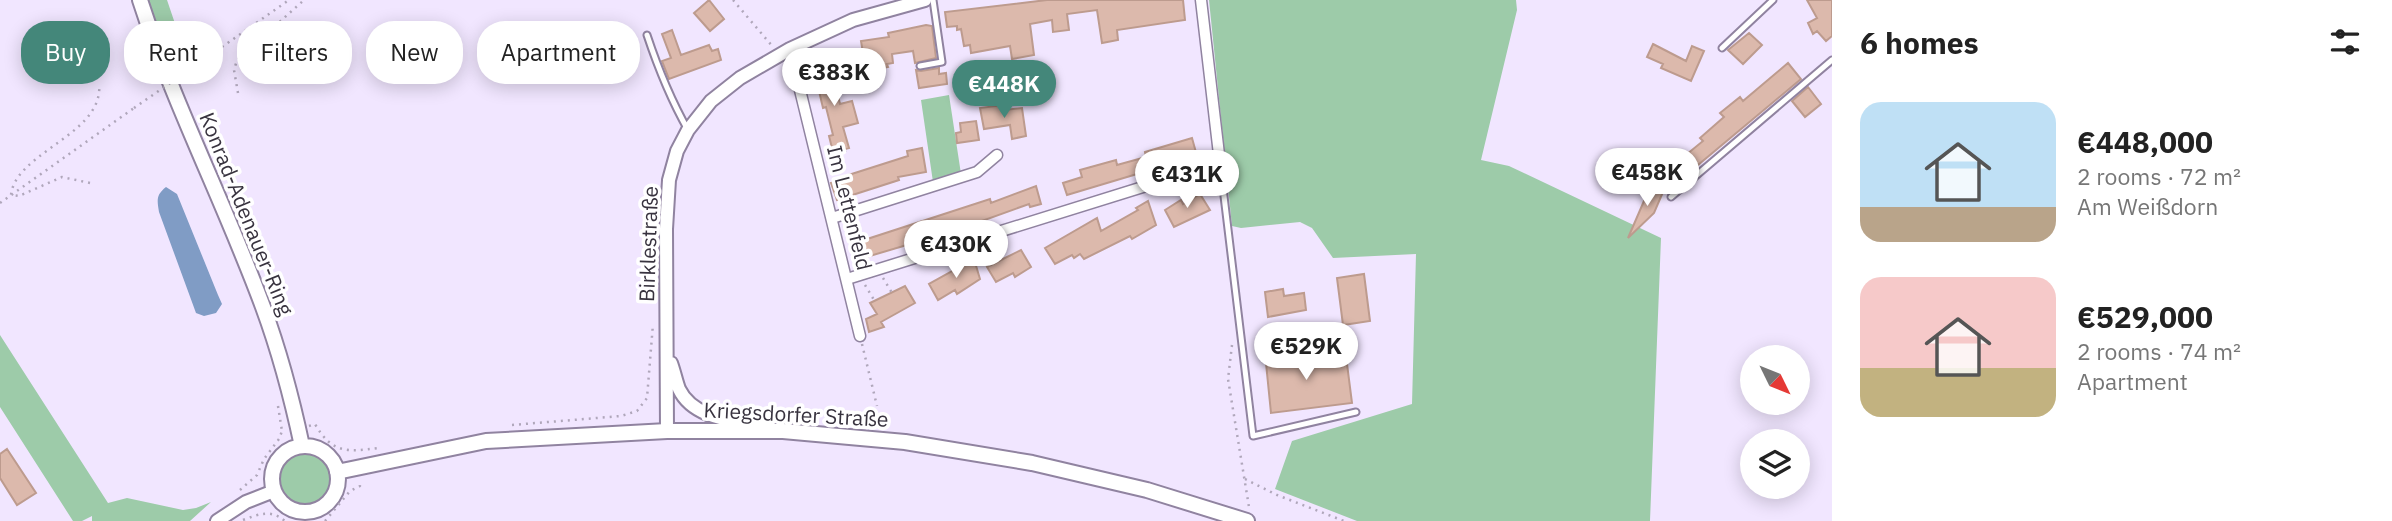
<!DOCTYPE html>
<html lang="en">
<head>
<meta charset="utf-8">
<style>
  :root { --surface:#fff; --page:#f6f6f6; --text:#222; --muted:#767676; --accent:#44877a }
  body { margin:0; font-family:"IBM Plex Sans",sans-serif; background:var(--page); color:var(--text); height:100vh; display:flex; flex-direction:column; font-size:26px; white-space:nowrap }
  * { box-sizing:border-box; margin:0 }
  p { font-size:23px; color:var(--muted) }
  .icon { flex:none; width:38px; height:38px; fill:none; stroke:currentColor; stroke-width:2; stroke-linecap:round; stroke-linejoin:round }
  .map { position:relative; flex:1; overflow:hidden }
  .drawer { display:flex; flex-direction:column; background:var(--surface); width:560px }
  .drawer>* { flex:none }
  .top-card { position:absolute; left:21px; top:21px; width:665px; height:63px; display:flex; gap:14px }
  .needle { width:46px; rotate:133deg }
  .controls { position:absolute; left:1740px; top:345px; display:grid; gap:14px }
  .controls a { display:grid; place-items:center; width:70px; height:70px; border-radius:50%; background:var(--surface); box-shadow:0 4px 18px #0003; font-size:35px }
  .price { position:absolute; translate:-50% -60px; padding:0 16px; border-radius:24px; background:#fff; color:#222; font-size:23px; line-height:46px; filter:drop-shadow(0 2px 4px #0008) }
  .price::after { content:''; position:absolute; left:50%; top:42px; width:21px; height:16px; margin-left:-10px; background:inherit; clip-path:polygon(0 0,100% 0,50% 100%) }
  .price.selected { background:var(--accent); color:#fff }
  ul { padding:0; list-style:none }
  li { display:flex; align-items:center; gap:21px; height:175px; padding:0 28px }
  li span { display:grid; place-items:center; flex:none; width:196px; height:140px; border-radius:21px; color:#555 }
  li>.icon { margin-inline-start:auto }
  span .icon { width:84px; height:84px; fill:#fffc; stroke-width:1 }
  li b { font-size:30px }
  h2 { display:flex; justify-content:space-between; align-items:center; height:84px; padding:0 28px; font-size:30px }
  .tag { padding:0 24px; border-radius:28px; background:var(--surface); box-shadow:0 4px 18px #0003; font-size:24px; line-height:63px }
  .tag.selected { background:var(--accent); color:#fff }
  main { display:flex; flex:1; min-height:0 }
  .map>svg:first-child { display:block }
  .green { fill:#9dcba9 }
  .water { fill:#809cc5 }
  .building { fill:#dcb9ac; stroke:#bd9b8e; stroke-width:2 }
  .lines { fill:none; stroke-linecap:round; stroke-linejoin:round }
  .service-casing { stroke:#9083a0; stroke-width:9 }
  .minor-casing { stroke:#9083a0; stroke-width:13 }
  .tertiary-casing { stroke:#9083a0; stroke-width:16 }
  .secondary-casing { stroke:#9083a0; stroke-width:18 }
  .path { stroke:#b0a7bb; stroke-width:2.5; stroke-dasharray:2 5; stroke-linecap:butt }
  .service { stroke:#fff; stroke-width:5 }
  .minor { stroke:#fff; stroke-width:10 }
  .tertiary { stroke:#fff; stroke-width:12 }
  .secondary { stroke:#fff; stroke-width:14 }
  .path-bridge { stroke:#b0a7bb; stroke-width:2.5; stroke-dasharray:2 5; stroke-linecap:butt }
  .labels { text-anchor:middle; stroke-width:7; stroke-linejoin:round; paint-order:stroke }
  .street-label { font-size:21px; fill:#38333f; stroke:#fff }
</style>
</head>
<body>
<main>
<div class="map">
<svg width="1832" height="521" viewBox="0 0 1832 521">
  <rect width="100%" height="100%" fill="#f1e6ff"/>
  <!-- green -->
  <path class="green" d="M148 0H167L185 53 180 60 183 68 175 74Z
    M1209 0H1516L1517 10 1481 160 1509 166 1661 238 1650 521H1357L1275 489 1292 441 1412 404 1416 254 1333 258 1312 228 1300 222 1241 228 1232 226Z
    M949 95 961 174 933 182 921 100Z
    M0 335 108 503 127 498 183 510 196 508 211 502 190 521H92V516L82 521H73L0 407Z
    M280 479a25 25 0 1 1 50 0a25 25 0 1 1-50 0Z"/>
  <!-- water -->
  <path class="water" d="M166 187 177 194 218 295 222 304 216 313 204 316 196 313 159 212C157 200 156 195 166 187Z"/>
  <!-- building -->
  <path class="building" d="M709 0 724 19 710 31 694 13Z
    M1047 0H1183L1185 20 1117 30 1118 40 1102 43 1097 10 1067 14 1069 30 1053 32 1052 20 1030 24 1034 55 1012 59 1010 46 971 53 970 45 964 46 961 29 957 30V26L947 27 945 12Z
    M1807 0H1832V36L1826 41 1817 31 1813 34 1808 23 1817 18Z
    M926 25 932 26 936 58 915 63 913 51 892 54 893 63 887 64 888 67 866 71 861 41 889 37 888 33Z
    M672 30 681 55 709 45 712 51 718 49 721 60 669 79 662 61 671 58 662 34Z
    M1749 33 1762 45 1743 64 1728 50Z
    M1653 44 1686 61 1692 46 1704 51 1691 81 1661 68 1663 64 1647 57Z
    M1788 63 1801 79 1674 185 1660 168 1668 159 1675 153 1681 159 1703 141 1700 138 1724 117 1720 113 1740 97 1743 101Z
    M821 66 823 73 832 71 840 104 852 101 858 123 843 127 849 148 833 152 829 136 833 135 826 107 823 108 819 91 816 92 812 76 811 68Z
    M939 68V74L946 73 947 84 919 88 916 70 921 71Z
    M1808 87 1821 104 1805 117 1792 101Z
    M1003 105 1004 110 1022 108 1026 136 1012 139 1010 125 984 129 980 108Z
    M976 121 979 140 957 143 956 133 961 132 960 123Z
    M1192 138 1197 156 1067 195 1063 183 1082 177 1080 170 1116 160 1117 165 1146 157 1145 152Z
    M922 148 926 172 898 177 899 180 837 200 831 183 839 181V178L908 156 907 151Z
    M1036 186 1041 204 1030 207 1029 204 954 231 863 258 858 242 990 199 991 203Z
    M1650 187 1663 192 1654 213 1628 238Z
    M1200 194 1210 210 1174 227 1165 210 1181 200 1183 204Z
    M1148 201 1156 225 1132 239 1130 236 1084 259 1080 254 1074 258 1072 255 1055 264 1045 248 1097 218 1101 231 1138 210 1136 208Z
    M1021 250 1031 267 1015 277 1013 273 996 282 987 267Z
    M974 259 980 279 957 294 955 290 938 300 929 284Z
    M1364 274 1370 321 1343 325 1337 278Z
    M905 286 915 303 881 322 884 327 869 332 866 319 877 314 870 303Z
    M1283 289 1284 296 1304 293 1306 310 1268 317 1265 292Z
    M1277 341 1280 364 1346 356 1352 403 1271 413 1264 343Z
    M7 449 36 493 17 505 0 478V454Z"/>
  <g class="lines">
    <defs>
      <path id="service" d="M647 35C658 68 671 100 688 130
        M1722 48 1773 0
        M920 66 942 62 933 0
        M1220 163 1253 436 1356 412
        M1671 197 1832 60"/>
      <path id="minor" d="M790 49 860 336
        M832 218 977 172 997 155
        M847 279 1220 163 1201 0"/>
      <path id="tertiary" d="M671 363C674 371 676 381 679 389 694 421 740 421 768 428
        M667 431 666 229 669 180 677 151 688 130 711 101 740 78 790 49 853 20 925 0
        M217 521 246 502 274 491"/>
      <path id="secondary" d="M140 0C174 105 225 204 263 307 280 353 292 399 302 446
        M272 479a33 33 0 1 1 66 0a33 33 0 1 1-66 0Z
        M337 472 486 441 667 431H783L905 442 1032 463 1147 490 1247 521"/>
    </defs>
    <!-- service casing -->
    <use href="#service" class="service-casing"/>
    <!-- minor casing -->
    <use href="#minor" class="minor-casing"/>
    <!-- tertiary casing -->
    <use href="#tertiary" class="tertiary-casing"/>
    <!-- secondary casing -->
    <use href="#secondary" class="secondary-casing"/>
    <!-- path -->
    <path class="path" d="M733 0 773 47
      M199 63 289 0
      M238 93 234 70 237 60 304 0
      M827 159 846 153 844 149
      M90 183 62 177 19 196 11 195C15 157 84 139 97 101 99 96 99 90 100 85
      M1190 183 1197 195
      M0 203 134 108
      M883 278 892 293
      M865 285 874 300
      M862 344 877 406
      M1232 345 1228 379 1249 507
      M278 406 282 431
      M512 425 621 416 637 411 647 398 653 324
      M309 426 315 424C332 454 348 452 378 448
      M1245 479 1277 495 1344 521
      M240 490 257 475 264 459 279 439 282 431 285 430
      M243 520C259 514 271 509 285 521
      M325 521 350 491 360 486 359 482"/>
    <!-- service -->
    <use href="#service" class="service"/>
    <!-- minor -->
    <use href="#minor" class="minor"/>
    <!-- tertiary -->
    <use href="#tertiary" class="tertiary"/>
    <!-- secondary -->
    <use href="#secondary" class="secondary"/>
    <!-- path-bridge -->
    <path class="path-bridge" d="M134 108 199 63"/>
  </g>
  <g class="labels">
    <!-- street labels -->
    <g class="street-label">
      <text transform="translate(849 208) rotate(76)" y="7">Im Lettenfeld</text>
      <text transform="translate(246 214) rotate(68)" y="7">Konrad-Adenauer-Ring</text>
      <text transform="translate(649 244) rotate(-88)" y="7">Birklestraße</text>
      <text transform="translate(796 415) rotate(3)" y="7">Kriegsdorfer Straße</text>
    </g>
  </g>
</svg>
<div class="controls">
<a><svg class="needle" viewBox="-14 -14 28 28"><path d="M0-13l5 13h-10z" fill="#e53935"/><path d="M0 13l5-13h-10z" fill="#767676"/></svg></a>
<a><svg class="icon" aria-label="layers" viewBox="0 0 24 24"><path d="M12 4l9 5-9 5-9-5zM3 14l9 5 9-5"/></svg></a>
</div>
<b class="price" style="left:834px;top:108px">€383K</b>
<b class="price selected" style="left:1004px;top:120px">€448K</b>
<b class="price" style="left:1647px;top:208px">€458K</b>
<b class="price" style="left:1187px;top:210px">€431K</b>
<b class="price" style="left:956px;top:280px">€430K</b>
<b class="price" style="left:1306px;top:382px">€529K</b>
<div class="top-card">
<a class="tag selected">Buy</a>
<a class="tag">Rent</a>
<a class="tag">Filters</a>
<a class="tag">New</a>
<a class="tag">Apartment</a>
</div>
</div>
<section class="drawer">
<h2>6 homes<svg class="icon" aria-label="filters" viewBox="0 0 24 24"><path d="M4 7h16M4 17h16"/><circle cx="9" cy="7" r="2"/><circle cx="15" cy="17" r="2"/></svg></h2>
<ul>
<li><span style="background:linear-gradient(#bfe0f5 75%,#b9a48a 0)"><svg class="icon" aria-label="home" viewBox="0 0 24 24"><path d="M3 11l9-7 9 7M6 9v11h12V9"/></svg></span><div><b>€448,000</b><p>2 rooms · 72 m²</p><p>Am Weißdorn</p></div></li>
<li><span style="background:linear-gradient(#f6c9c9 65%,#c2b280 0)"><svg class="icon" aria-label="home" viewBox="0 0 24 24"><path d="M3 11l9-7 9 7M6 9v11h12V9"/></svg></span><div><b>€529,000</b><p>2 rooms · 74 m²</p><p>Apartment</p></div></li>
</ul>
</section>
</main>
</body>
</html>
